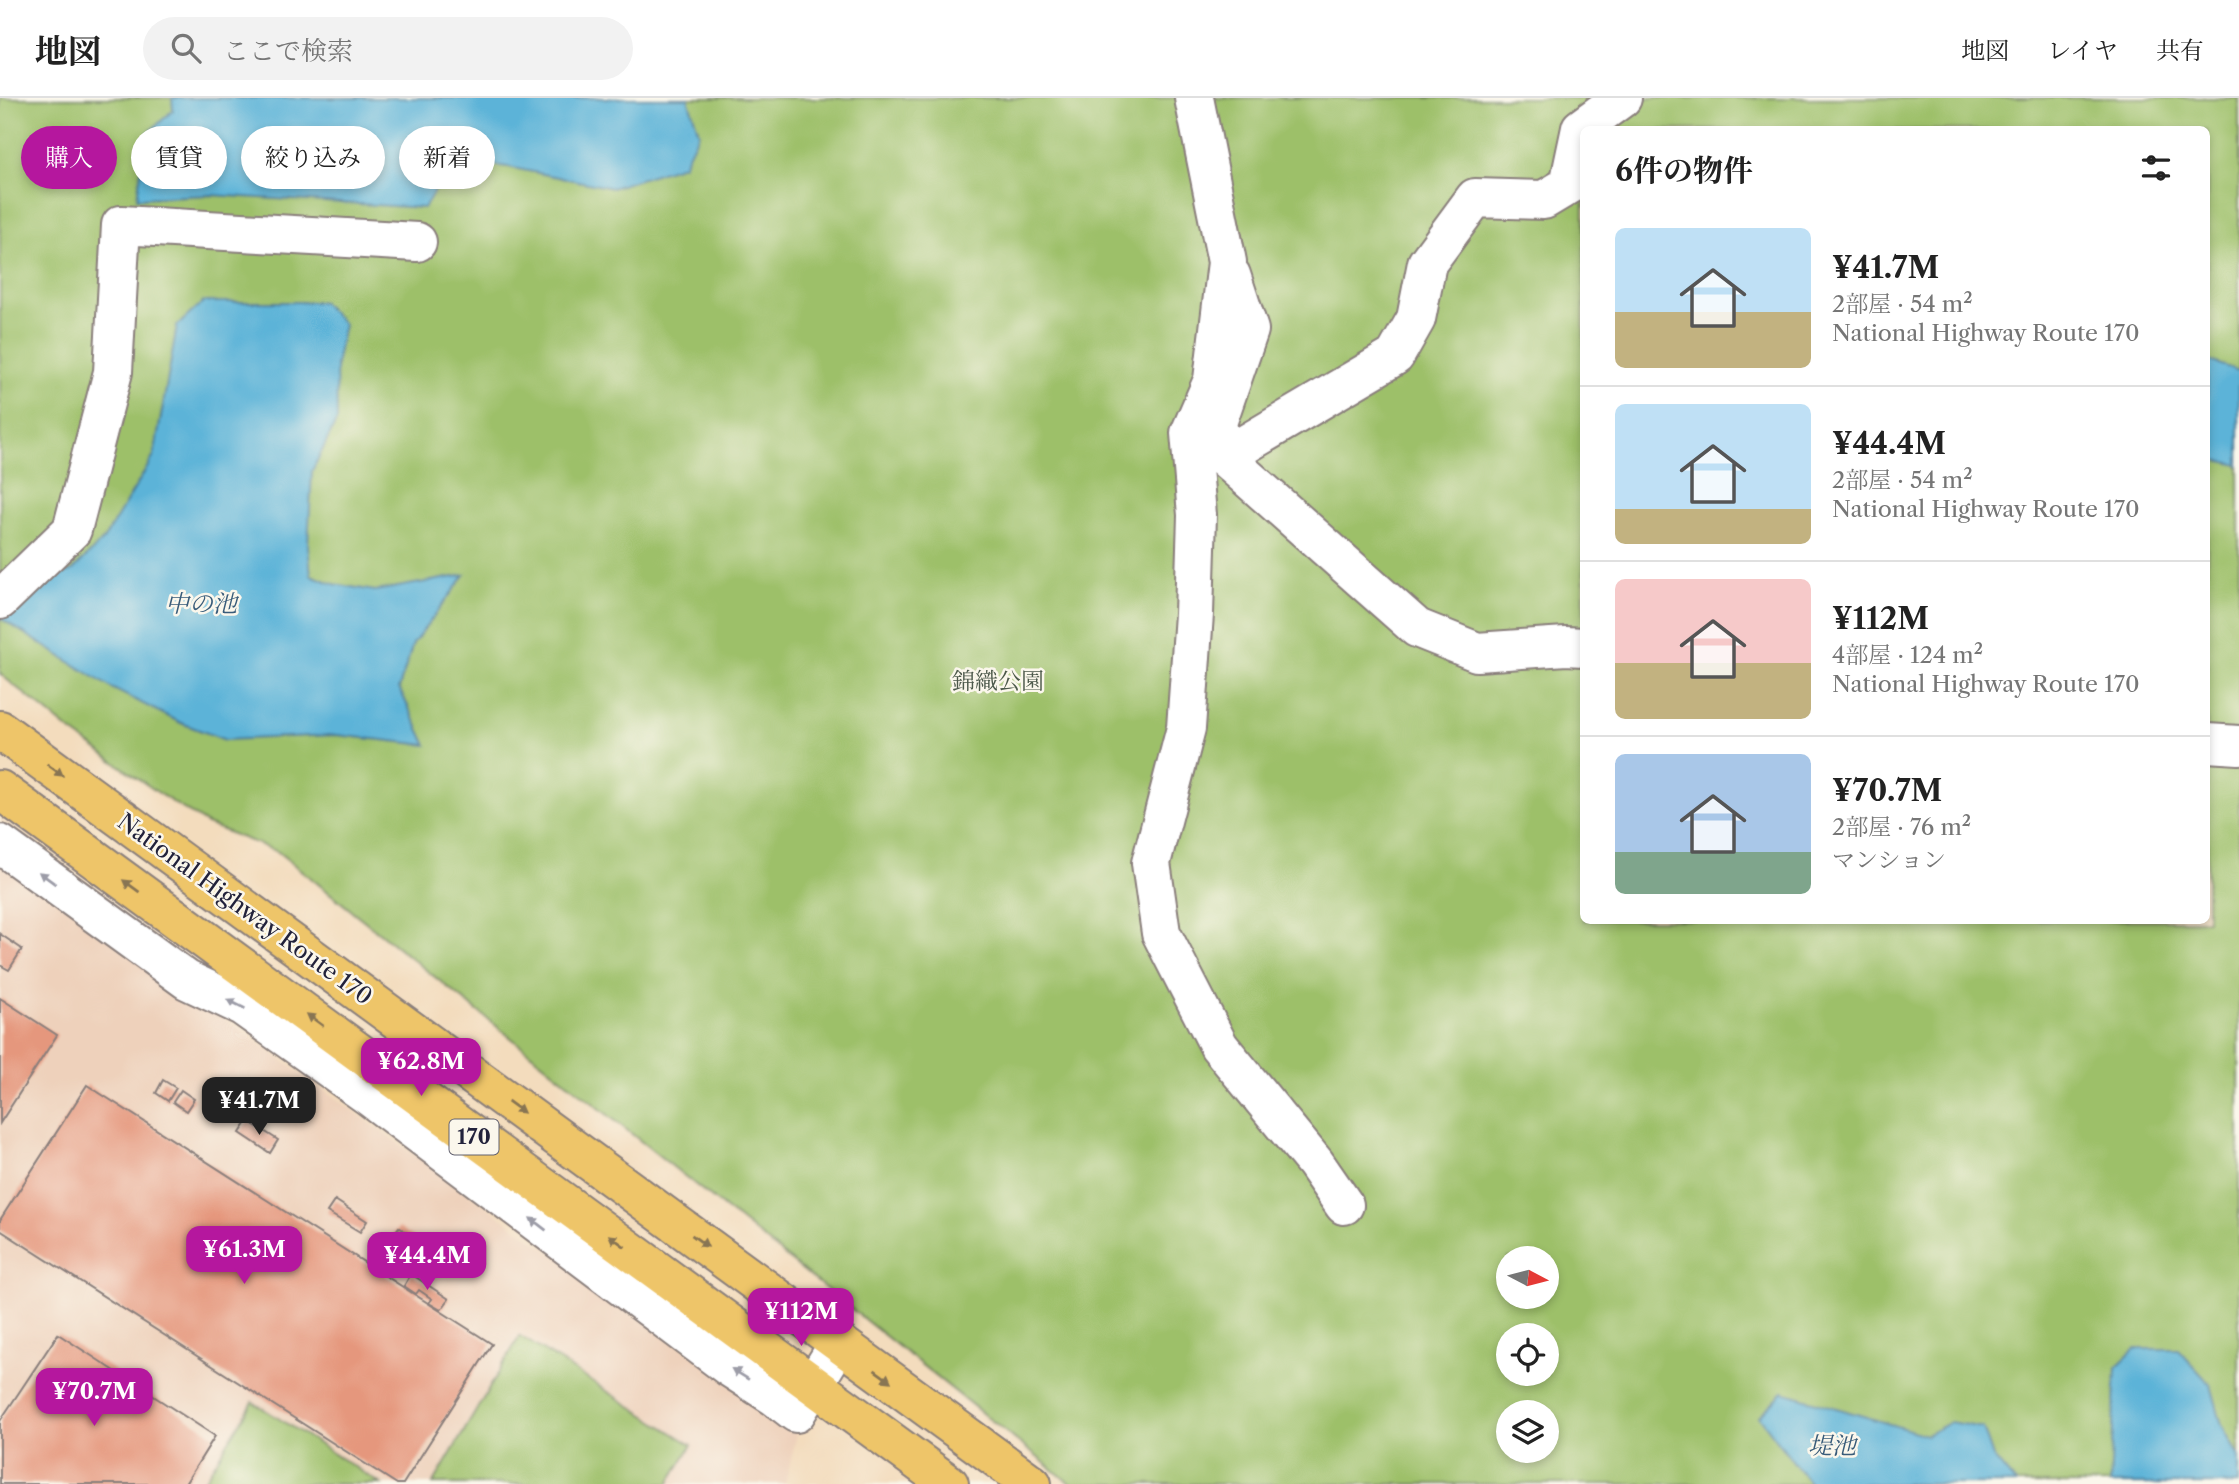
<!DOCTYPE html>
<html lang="ja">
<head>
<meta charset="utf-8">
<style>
  :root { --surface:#fff; --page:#f2f2f2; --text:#222; --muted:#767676; --line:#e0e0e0; --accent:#b5179e }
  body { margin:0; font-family:"Libre Caslon Text","Noto Serif JP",serif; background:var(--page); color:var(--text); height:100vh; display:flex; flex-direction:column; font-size:26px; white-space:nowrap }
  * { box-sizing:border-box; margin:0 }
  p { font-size:23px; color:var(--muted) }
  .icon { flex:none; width:38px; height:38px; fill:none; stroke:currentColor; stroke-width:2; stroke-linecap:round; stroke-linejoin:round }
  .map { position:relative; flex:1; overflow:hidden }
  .details { position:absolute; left:1580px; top:28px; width:630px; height:798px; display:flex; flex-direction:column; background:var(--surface); border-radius:10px; box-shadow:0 4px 10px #0003 }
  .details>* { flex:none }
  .guide { position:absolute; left:21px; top:28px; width:665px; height:63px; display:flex; gap:14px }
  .needle { width:46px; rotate:97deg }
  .controls { position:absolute; left:1496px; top:1148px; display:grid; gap:14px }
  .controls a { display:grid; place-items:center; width:63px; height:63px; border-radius:50%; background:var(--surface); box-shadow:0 4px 10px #0003; font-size:35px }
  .price { position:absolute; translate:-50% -60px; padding:0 16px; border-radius:14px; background:var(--accent); color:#fff; font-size:23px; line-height:46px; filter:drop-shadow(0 2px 4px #0008) }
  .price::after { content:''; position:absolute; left:50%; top:42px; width:21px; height:16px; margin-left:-10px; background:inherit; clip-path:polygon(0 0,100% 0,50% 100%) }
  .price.selected { background:#222; color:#fff }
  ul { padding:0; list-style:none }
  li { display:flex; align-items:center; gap:21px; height:175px; padding:0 35px }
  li+li { border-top:2px solid var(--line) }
  li span { display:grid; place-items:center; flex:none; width:196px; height:140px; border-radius:10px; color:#555 }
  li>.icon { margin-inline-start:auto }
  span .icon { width:84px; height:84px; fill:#fffc; stroke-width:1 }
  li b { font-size:30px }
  h2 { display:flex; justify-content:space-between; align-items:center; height:84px; padding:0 35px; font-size:30px }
  .pill { padding:0 24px; border-radius:32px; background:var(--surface); box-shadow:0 4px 10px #0003; font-size:24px; line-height:63px }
  .pill.selected { background:var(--accent); color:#fff }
  header { display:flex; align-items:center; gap:42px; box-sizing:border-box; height:98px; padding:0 35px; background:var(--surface); border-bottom:2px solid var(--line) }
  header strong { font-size:33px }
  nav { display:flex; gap:38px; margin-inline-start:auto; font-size:24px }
  .search { width:490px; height:63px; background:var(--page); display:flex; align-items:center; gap:18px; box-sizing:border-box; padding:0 24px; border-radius:38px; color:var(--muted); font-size:26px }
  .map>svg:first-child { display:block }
  .built { fill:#eed1bb }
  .green { fill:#9dc069; stroke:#607152; stroke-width:2; fill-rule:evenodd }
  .water { fill:#5bb3d8; stroke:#3e6a8a; stroke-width:2 }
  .building { fill:#e5977d }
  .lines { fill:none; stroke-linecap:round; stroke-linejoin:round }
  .minor-casing { stroke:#8a7f7c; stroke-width:42 }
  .highway-casing { stroke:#8a7f7c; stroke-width:42 }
  .minor { stroke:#fff; stroke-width:38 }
  .highway { stroke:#eec569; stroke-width:38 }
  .oneway { fill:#887452 }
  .oneway2 { fill:#9c9ca7 }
  .labels { text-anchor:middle; stroke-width:5; stroke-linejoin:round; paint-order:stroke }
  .shield { fill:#fbf7ec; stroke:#636270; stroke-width:2 }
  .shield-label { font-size:21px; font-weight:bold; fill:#22223b }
  .park-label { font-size:23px; fill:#4d594b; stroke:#fbf7ec }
  .street-label { font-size:23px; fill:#22223b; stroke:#fbf7ec }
  .water-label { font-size:24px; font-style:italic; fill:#395c7a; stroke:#fbf7ec }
</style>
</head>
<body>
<header>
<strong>地図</strong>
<div class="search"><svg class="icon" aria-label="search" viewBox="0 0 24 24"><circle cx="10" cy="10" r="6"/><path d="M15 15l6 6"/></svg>ここで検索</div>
<nav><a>地図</a><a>レイヤ</a><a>共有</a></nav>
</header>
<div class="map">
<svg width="2239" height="1386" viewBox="0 0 2239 1386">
  <rect width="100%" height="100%" fill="#fbf7ec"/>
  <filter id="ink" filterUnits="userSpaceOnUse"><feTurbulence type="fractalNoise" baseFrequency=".0143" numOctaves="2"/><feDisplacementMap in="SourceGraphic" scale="14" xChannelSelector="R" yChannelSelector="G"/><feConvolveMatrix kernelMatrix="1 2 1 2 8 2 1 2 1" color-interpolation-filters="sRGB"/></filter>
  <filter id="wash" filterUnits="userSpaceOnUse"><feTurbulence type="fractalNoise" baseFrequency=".00686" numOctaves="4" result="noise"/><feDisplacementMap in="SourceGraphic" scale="28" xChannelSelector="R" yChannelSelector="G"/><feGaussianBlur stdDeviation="1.57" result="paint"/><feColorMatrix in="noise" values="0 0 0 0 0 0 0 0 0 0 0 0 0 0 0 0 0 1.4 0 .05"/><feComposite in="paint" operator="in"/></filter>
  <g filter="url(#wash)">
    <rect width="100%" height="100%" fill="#f3dcbd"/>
    <!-- built -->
    <path class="built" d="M0 759 798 1332 785 1386H0Z"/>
    <!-- green -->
    <path class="green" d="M0 0H2239V1386H1071L278 754 207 726 160 696 68 631 0 576ZM1584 32H2207V822H1584ZM1508 1160H1547V1199H1508ZM1508 1237H1547V1276H1508ZM1508 1314H1547V1353H1508Z
      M520 1238 692 1347 668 1386H433Z
      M253 1304 381 1386H202Z"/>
    <!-- water -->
    <path class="water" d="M172 0H688L699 35 683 67 612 90 508 69 472 65 442 80 424 110 210 97 137 100 146 37 173 12Z
      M203 204H322L344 226 336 267 337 322 312 373 308 447 311 477 334 486 375 493 465 477 413 546 399 590 427 647 336 637 225 642 181 625 113 591 0 520 29 490 73 472 104 441 154 358 177 228Z
      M2207 262 2239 273V367L2207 360Z
      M2135 1251H2178L2211 1287 2222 1327 2239 1359V1386H2110L2116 1269Z
      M1783 1294 1926 1337 1950 1324 1983 1330 1993 1359 2016 1386H1810L1759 1318Z"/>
    <g id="blocks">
      <!-- building -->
      <path class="building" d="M0 836 22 851 9 872 0 867Z
        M0 900 57 937 0 1025Z
        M163 982 176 990 168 1003 156 995Z
        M87 987 492 1246 403 1386H397L0 1132V1122Z
        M181 992 194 1001 186 1013 173 1004Z
        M248 1023 278 1042 270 1055 240 1035Z
        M335 1102 367 1123 360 1134 327 1114Z
        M399 1129 428 1150 422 1158 393 1137Z
        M411 1176 449 1201 441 1212 429 1205 432 1201 419 1192 416 1196 404 1188Z
        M58 1236 215 1338 185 1386H0V1323Z"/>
    </g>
  </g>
  <g filter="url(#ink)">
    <use href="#blocks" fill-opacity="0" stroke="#8a7f7c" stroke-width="2"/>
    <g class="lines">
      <defs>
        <path id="minor" d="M1194 0 1227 164 1213 282 1190 335 1197 417 1194 516 1186 630 1151 765 1161 835 1219 948 1315 1065 1344 1107
          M1231 177 1249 232 1217 325 1224 359 1395 258 1416 221 1427 165 1475 100 1544 102 1569 87 1581 30 1622 0
          M1224 359 1417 530 1477 554 1566 548 1584 549
          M0 502 72 432 113 274 121 127 417 144
          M2207 645 2239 647
          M0 746 187 882 242 908 370 999 729 1269 774 1298 796 1315 839 1245"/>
        <path id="highway" d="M0 632 1032 1386
          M0 692 949 1386"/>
      </defs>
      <!-- minor casing -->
      <use href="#minor" class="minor-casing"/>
      <!-- highway casing -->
      <use href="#highway" class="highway-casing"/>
      <!-- minor -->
      <use href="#minor" class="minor"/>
      <!-- highway -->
      <use href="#highway" class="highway"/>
    </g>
    <!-- one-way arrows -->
    <defs><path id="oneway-solid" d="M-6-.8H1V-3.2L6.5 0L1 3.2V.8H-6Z" transform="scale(1.75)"/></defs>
    <g class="oneway">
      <use href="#oneway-solid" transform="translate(55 672) rotate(36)"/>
      <use href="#oneway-solid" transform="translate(131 788) rotate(-144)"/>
      <use href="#oneway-solid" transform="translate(315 922) rotate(-144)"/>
      <use href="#oneway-solid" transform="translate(516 1009) rotate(36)"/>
      <use href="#oneway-solid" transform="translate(617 1143) rotate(-144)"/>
      <use href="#oneway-solid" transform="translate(700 1143) rotate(36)"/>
      <use href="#oneway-solid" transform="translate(883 1278) rotate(36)"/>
    </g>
    <g class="oneway2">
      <use href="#oneway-solid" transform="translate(47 780) rotate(-144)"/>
      <use href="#oneway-solid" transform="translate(236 906) rotate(-153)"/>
      <use href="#oneway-solid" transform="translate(538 1126) rotate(-143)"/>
      <use href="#oneway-solid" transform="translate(740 1276) rotate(-148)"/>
    </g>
  </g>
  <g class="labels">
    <!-- shield labels -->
    <rect class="shield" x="449.5" y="1021.5" width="49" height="35" rx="5"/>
    <g class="shield-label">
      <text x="474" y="1046">170</text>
    </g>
    <!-- park labels -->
    <g class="park-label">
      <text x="998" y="591">錦織公園</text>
    </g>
    <!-- street labels -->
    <g class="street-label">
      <text transform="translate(245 811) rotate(36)" y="8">National Highway Route 170</text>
    </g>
    <!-- water labels -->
    <g class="water-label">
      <text x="201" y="514">中の池</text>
      <text x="1832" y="1356">堤池</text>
    </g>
  </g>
</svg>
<div class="controls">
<a><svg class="needle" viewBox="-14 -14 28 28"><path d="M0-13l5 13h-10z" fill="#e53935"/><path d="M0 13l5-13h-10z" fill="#767676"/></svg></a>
<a><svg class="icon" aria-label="locate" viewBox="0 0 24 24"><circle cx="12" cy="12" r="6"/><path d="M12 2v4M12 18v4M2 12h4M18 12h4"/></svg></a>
<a><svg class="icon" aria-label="layers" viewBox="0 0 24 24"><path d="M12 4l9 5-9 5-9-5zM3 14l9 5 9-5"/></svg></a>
</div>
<b class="price" style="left:421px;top:1000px">¥62.8M</b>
<b class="price selected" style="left:259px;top:1039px">¥41.7M</b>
<b class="price" style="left:244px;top:1188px">¥61.3M</b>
<b class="price" style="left:427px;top:1194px">¥44.4M</b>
<b class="price" style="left:801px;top:1250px">¥112M</b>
<b class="price" style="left:94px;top:1330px">¥70.7M</b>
<div class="guide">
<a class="pill selected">購入</a>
<a class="pill">賃貸</a>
<a class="pill">絞り込み</a>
<a class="pill">新着</a>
</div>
<section class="details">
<h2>6件の物件<svg class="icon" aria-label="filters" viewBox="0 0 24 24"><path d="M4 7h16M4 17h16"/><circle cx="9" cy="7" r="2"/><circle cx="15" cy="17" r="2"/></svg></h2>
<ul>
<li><span style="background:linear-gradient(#bfe0f5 60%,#c2b280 0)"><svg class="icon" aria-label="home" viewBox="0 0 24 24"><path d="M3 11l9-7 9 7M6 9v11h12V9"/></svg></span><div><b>¥41.7M</b><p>2部屋 · 54 m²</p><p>National Highway Route 170</p></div></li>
<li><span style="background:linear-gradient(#bfe0f5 75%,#c2b280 0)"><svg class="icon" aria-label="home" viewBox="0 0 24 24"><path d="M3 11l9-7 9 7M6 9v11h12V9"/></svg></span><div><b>¥44.4M</b><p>2部屋 · 54 m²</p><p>National Highway Route 170</p></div></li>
<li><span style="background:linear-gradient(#f6c9c9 60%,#c2b280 0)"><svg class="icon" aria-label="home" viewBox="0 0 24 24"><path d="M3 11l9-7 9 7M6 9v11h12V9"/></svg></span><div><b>¥112M</b><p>4部屋 · 124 m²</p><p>National Highway Route 170</p></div></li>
<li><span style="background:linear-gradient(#a9c7e8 70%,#7fa58c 0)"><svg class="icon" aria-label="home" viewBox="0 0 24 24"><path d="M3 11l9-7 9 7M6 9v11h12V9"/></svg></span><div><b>¥70.7M</b><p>2部屋 · 76 m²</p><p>マンション</p></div></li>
</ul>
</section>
</div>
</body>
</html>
